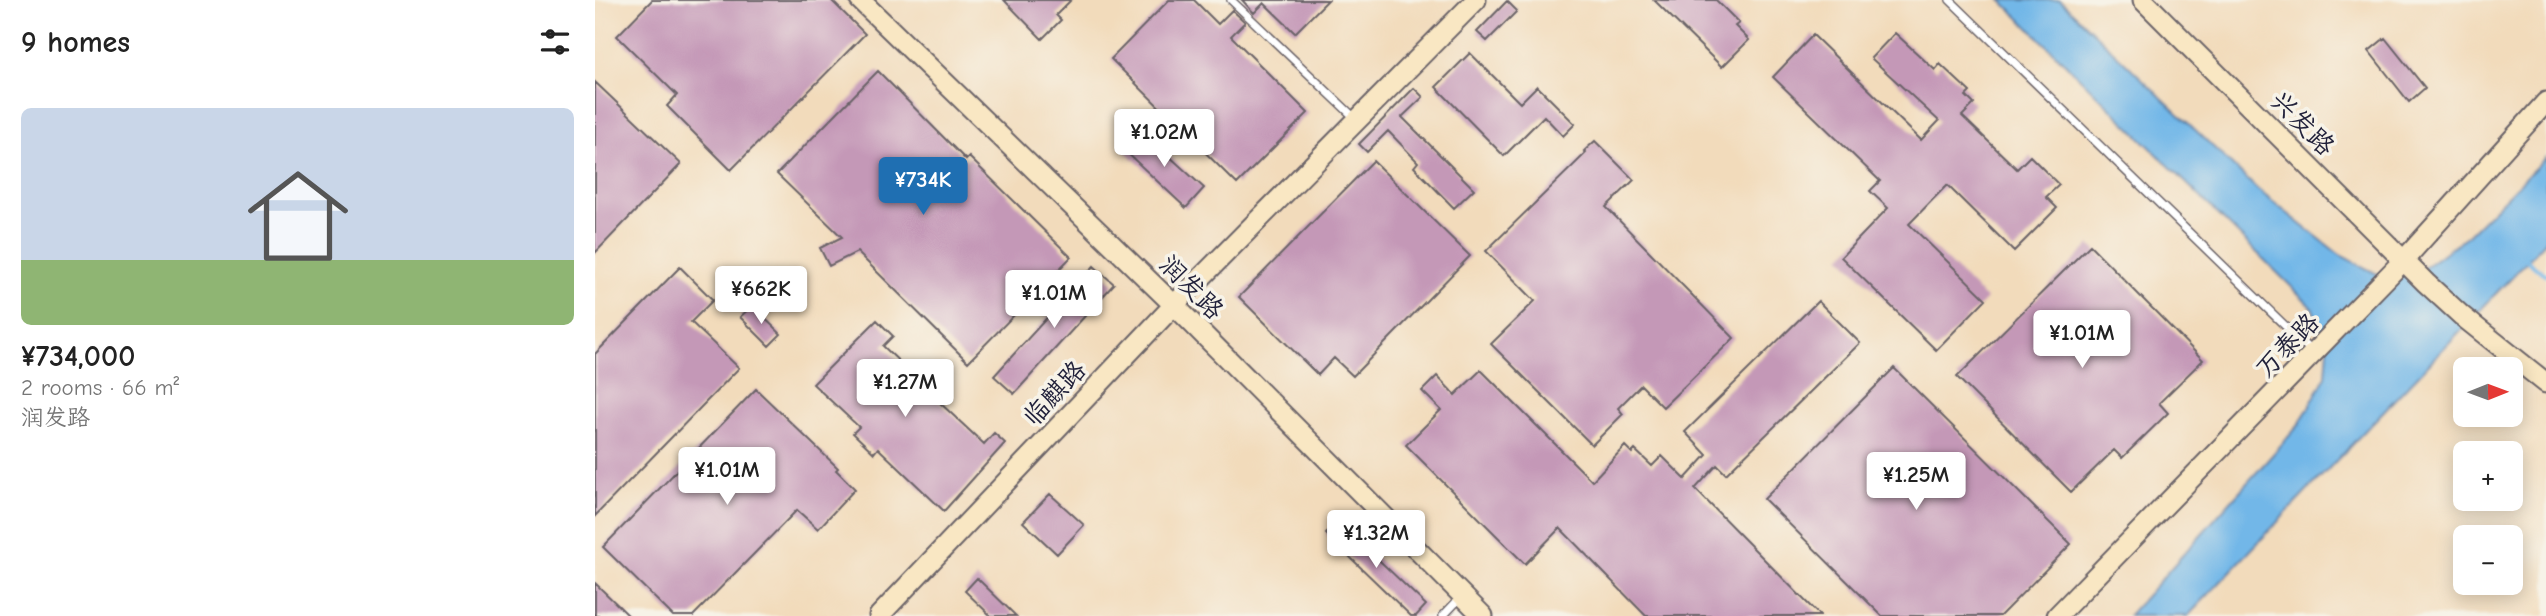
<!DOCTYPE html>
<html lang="en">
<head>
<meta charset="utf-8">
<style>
  :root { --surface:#fff; --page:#f6f6f6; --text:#222; --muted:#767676; --accent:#1f6fb2 }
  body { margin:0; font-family:"Comic Neue","LXGW WenKai TC",sans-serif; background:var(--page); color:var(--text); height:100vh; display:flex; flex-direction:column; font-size:26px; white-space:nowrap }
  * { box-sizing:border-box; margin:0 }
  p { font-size:23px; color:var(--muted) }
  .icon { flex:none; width:38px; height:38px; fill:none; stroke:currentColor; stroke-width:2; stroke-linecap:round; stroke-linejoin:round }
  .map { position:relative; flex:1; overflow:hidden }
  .side { display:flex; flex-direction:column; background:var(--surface); width:595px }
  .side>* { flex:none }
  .needle { width:46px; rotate:89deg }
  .buttons { position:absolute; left:1858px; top:357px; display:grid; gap:14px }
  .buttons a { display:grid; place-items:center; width:70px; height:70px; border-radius:10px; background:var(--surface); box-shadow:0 4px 18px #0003; font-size:35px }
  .price { position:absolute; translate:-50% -60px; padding:0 16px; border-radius:7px; background:#fff; color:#222; font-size:23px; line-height:46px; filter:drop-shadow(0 2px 4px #0008) }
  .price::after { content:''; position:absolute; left:50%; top:42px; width:21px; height:16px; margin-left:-10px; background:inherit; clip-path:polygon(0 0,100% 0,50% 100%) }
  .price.active { background:var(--accent); color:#fff }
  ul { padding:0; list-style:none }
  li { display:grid; align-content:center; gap:14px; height:371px; padding:0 21px }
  li span { display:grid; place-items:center; height:217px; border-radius:10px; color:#555 }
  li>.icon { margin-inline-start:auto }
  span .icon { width:126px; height:126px; fill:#fffc; stroke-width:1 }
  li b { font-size:30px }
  h2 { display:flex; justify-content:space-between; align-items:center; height:84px; padding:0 21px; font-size:30px }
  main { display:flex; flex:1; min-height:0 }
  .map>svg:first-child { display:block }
  .water { fill:#72b7e8; stroke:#4a6c92; stroke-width:2 }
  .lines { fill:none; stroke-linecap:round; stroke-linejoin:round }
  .stream { stroke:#72b7e8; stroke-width:4.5 }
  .building { fill:#c498b7 }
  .lane-casing { stroke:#6b6368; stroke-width:10 }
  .secondary-casing { stroke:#6b6368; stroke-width:23 }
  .lane { stroke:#fff; stroke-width:7 }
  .secondary { stroke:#f9e7c3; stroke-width:19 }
  .labels { text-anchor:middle; stroke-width:7; stroke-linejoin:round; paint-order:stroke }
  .street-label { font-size:26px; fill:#22223b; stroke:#f7f3e8 }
</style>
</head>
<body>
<main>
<section class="side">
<h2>9 homes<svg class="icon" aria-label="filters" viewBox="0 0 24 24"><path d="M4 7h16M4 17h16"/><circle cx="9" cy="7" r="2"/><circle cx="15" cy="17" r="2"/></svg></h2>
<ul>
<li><span style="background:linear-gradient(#c9d6e8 70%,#8fb573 0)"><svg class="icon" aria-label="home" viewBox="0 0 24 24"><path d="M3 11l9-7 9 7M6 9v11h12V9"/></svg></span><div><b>¥734,000</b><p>2 rooms · 66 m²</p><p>润发路</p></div></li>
</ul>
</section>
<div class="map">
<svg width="1951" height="616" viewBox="0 0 1951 616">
  <rect width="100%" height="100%" fill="#f7f3e8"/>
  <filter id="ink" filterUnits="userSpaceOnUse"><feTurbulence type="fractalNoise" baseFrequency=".0143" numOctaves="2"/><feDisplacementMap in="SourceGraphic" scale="14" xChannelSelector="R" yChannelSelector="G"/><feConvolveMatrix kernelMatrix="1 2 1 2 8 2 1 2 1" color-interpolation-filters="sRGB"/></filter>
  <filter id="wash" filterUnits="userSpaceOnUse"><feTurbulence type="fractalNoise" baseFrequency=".00686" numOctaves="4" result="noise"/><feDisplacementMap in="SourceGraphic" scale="28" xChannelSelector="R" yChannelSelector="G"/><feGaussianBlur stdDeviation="1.57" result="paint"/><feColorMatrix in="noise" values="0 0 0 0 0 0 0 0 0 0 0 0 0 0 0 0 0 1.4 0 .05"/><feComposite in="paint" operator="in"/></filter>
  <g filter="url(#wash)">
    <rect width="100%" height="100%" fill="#f2dbbb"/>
    <!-- water -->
    <path class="water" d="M1406 0H1465L1663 190 1745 255 1788 277 1818 276 1873 235 1951 157V241L1593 616H1533L1704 425 1731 376 1733 347 1717 307Z"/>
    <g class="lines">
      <!-- stream -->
      <path class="stream" d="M1928 257 1951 275"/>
    </g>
    <g id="blocks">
      <!-- building -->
      <path class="building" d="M57 0H236L270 34 136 170 72 106 82 95 22 36Z
        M409 0H476L461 15 466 20 447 39Z
        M574 0H599L623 24 637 10 650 22 636 36 713 113 642 184 516 59Z
        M647 0H733L700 33 669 3 659 13Z
        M1059 0H1121L1144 23 1140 26 1154 40 1127 67Z
        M912 1 922 11 892 41 882 32Z
        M1300 33 1340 70 1345 64 1375 92 1371 96 1379 104 1367 116 1422 169 1435 156 1464 185 1451 197 1462 208 1419 251 1352 185 1314 224 1391 299 1341 350 1246 257 1293 208 1275 191 1285 181 1178 77 1218 35 1326 140 1344 121 1276 58Z
        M1790 38 1830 88 1814 102 1774 51Z
        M875 53 925 103 942 86 980 124 968 136 949 116 909 156 841 87Z
        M283 71 371 160 374 157 476 257 373 362 262 252 234 266 225 248 247 237 182 174Z
        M0 82 86 164 0 253Z
        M819 88 828 97 807 117 879 189 859 208 819 167 823 162 793 131 772 152 764 144Z
        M547 131 609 188 591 208 529 150Z
        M1000 141 1039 180 1011 207 1139 338 1068 407 1046 385 1023 408 1028 414 997 445 896 344 940 301 891 251 991 153 989 151Z
        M778 161 875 256 758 376 739 358 723 375 644 297Z
        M1495 245 1608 360 1564 403 1573 413 1527 458 1519 450 1476 492 1362 377Z
        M499 266 519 284 419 394 399 376Z
        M85 267 118 300 96 322 144 368 0 516V354Z
        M1223 301 1265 343 1131 474 1122 465 1100 489 1225 616H1051L965 528 930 564 811 445 846 410 827 391 842 376 860 395 886 370 997 481 1030 446 1037 453 1040 450 1057 466 1067 456 1090 479 1112 455 1090 432Z
        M157 306 186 334 174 346 145 317Z
        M282 320 298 336 288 346 315 372 313 373 389 444 399 433 410 443 349 511 283 448 279 453 258 433 264 427 218 384Z
        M1299 368 1476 544 1405 616H1287L1169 499Z
        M161 389 243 468 241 470 260 489 223 529 202 510 98 616H78L8 547Z
        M455 494 489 525 462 554 428 522Z
        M743 521 831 605 821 616H816L731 534Z
        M382 578 421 616H396L370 591Z
        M0 583 34 616H0Z"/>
    </g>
  </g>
  <g filter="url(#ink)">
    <use href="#blocks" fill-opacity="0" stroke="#6b6368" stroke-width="2"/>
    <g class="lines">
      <defs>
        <path id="lane" d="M636 0 762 120
          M1355 0 1716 351
          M848 616 866 597"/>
        <path id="secondary" d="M265 0 579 305 888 616
          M1548 0 1831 283 1867 316 1951 383
          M284 616 579 305 881 0
          M1462 616 1808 261 1951 102"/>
      </defs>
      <!-- lane casing -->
      <use href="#lane" class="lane-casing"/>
      <!-- secondary casing -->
      <use href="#secondary" class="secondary-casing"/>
      <!-- lane -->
      <use href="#lane" class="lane"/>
      <!-- secondary -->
      <use href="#secondary" class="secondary"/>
    </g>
  </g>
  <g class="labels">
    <!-- street labels -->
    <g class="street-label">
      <text transform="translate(1708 123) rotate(45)" y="9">兴发路</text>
      <text transform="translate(597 287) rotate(45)" y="9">润发路</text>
      <text transform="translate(1692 345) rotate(-46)" y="9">万泰路</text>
      <text transform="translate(459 393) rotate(-47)" y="9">临麒路</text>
    </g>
  </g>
</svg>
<div class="buttons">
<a><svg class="needle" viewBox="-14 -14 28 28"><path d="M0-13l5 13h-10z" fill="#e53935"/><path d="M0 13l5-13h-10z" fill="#767676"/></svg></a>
<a>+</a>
<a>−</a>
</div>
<b class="price" style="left:569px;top:169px">¥1.02M</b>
<b class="price active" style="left:328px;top:217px">¥734K</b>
<b class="price" style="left:166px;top:326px">¥662K</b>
<b class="price" style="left:459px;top:330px">¥1.01M</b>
<b class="price" style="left:1487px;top:370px">¥1.01M</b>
<b class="price" style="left:310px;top:419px">¥1.27M</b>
<b class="price" style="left:132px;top:507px">¥1.01M</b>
<b class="price" style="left:1321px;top:512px">¥1.25M</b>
<b class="price" style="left:781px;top:570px">¥1.32M</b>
</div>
</main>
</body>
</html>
